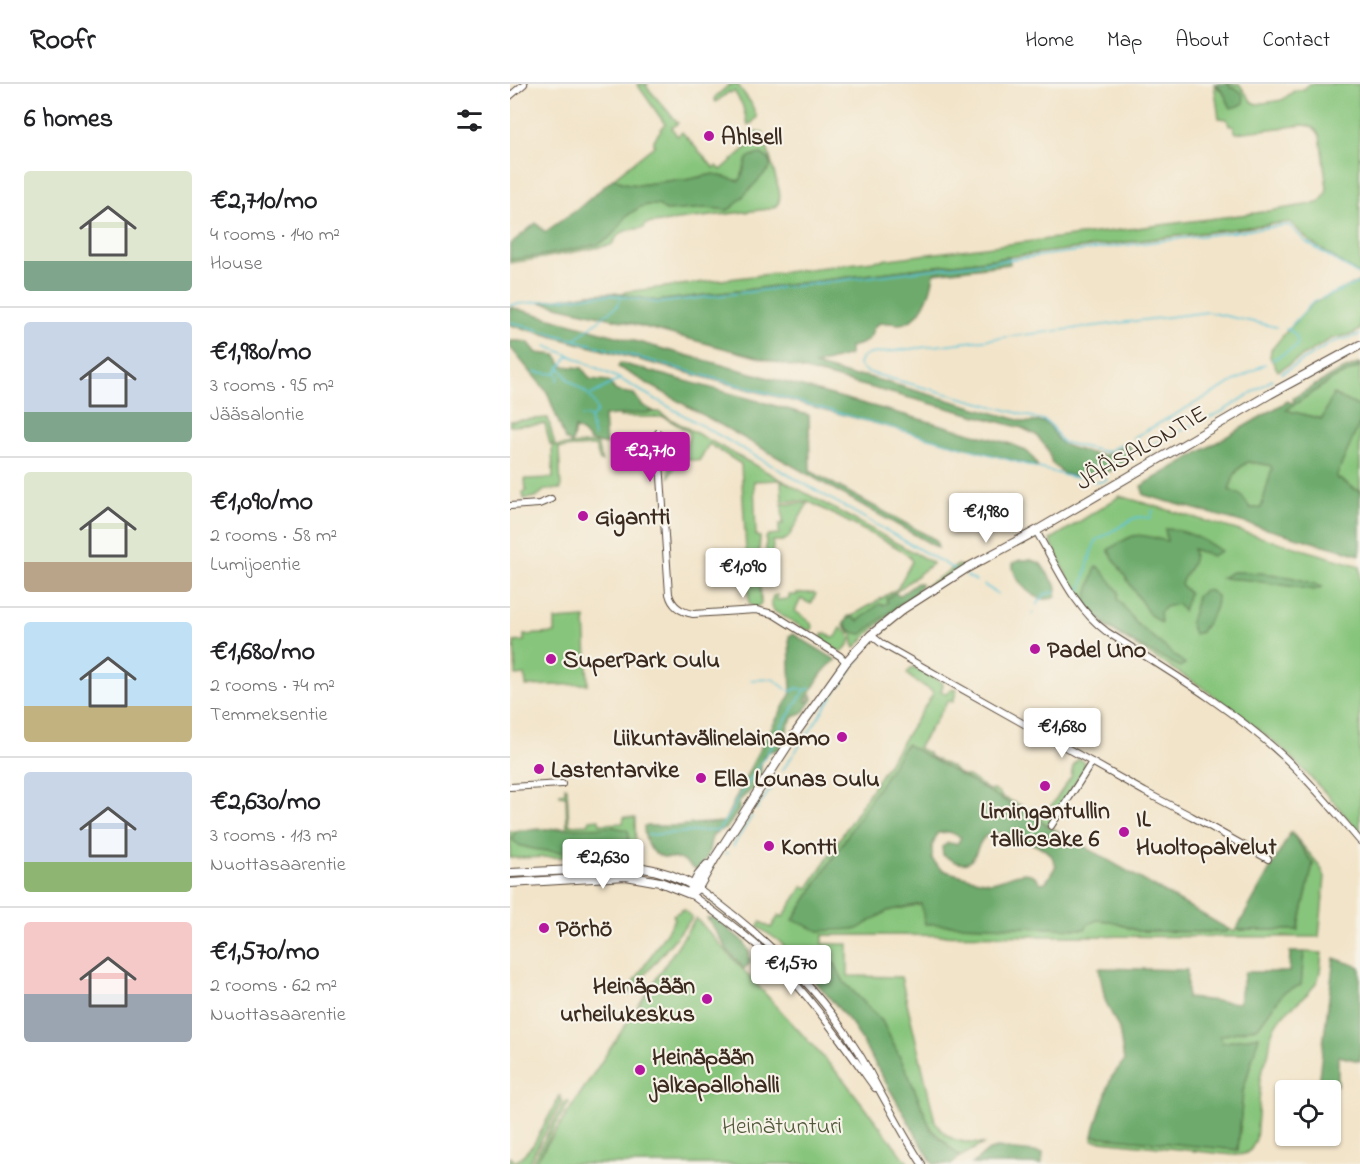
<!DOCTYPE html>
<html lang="en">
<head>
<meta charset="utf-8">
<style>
  :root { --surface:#fff; --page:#f2f2f2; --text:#202124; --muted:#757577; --line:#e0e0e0; --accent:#b5179e }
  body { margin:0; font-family:"Indie Flower",sans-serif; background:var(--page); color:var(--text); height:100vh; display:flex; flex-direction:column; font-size:22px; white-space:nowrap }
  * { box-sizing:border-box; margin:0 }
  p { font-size:20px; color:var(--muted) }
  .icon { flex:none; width:33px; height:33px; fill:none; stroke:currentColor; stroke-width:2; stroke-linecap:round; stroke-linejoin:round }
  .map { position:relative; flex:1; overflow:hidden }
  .details { display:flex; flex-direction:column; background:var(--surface); width:510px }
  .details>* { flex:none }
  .controls { position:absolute; left:765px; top:996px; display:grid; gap:12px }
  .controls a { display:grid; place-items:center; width:66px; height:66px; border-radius:6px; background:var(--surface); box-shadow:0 2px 4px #0004; font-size:30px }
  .price { position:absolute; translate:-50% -51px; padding:0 14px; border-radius:6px; background:#fff; color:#222; font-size:20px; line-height:39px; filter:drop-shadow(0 2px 3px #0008) }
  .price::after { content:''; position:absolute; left:50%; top:36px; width:18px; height:14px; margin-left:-9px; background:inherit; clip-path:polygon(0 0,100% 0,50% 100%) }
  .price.on { background:var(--accent); color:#fff }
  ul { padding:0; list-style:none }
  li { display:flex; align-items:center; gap:18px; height:150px; padding:0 24px }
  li+li { border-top:2px solid var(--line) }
  li span { display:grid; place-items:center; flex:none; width:168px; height:120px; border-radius:6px; color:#555 }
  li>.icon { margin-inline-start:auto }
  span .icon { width:72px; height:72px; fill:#fffc; stroke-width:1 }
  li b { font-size:26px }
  h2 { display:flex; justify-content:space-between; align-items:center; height:72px; padding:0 24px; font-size:26px }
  header { display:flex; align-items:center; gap:36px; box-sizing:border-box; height:84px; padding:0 30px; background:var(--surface); border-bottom:2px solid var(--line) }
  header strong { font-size:28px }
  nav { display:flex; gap:33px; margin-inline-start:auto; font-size:21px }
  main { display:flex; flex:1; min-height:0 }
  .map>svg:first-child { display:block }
  .green { fill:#87c57c; stroke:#61784d; stroke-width:1.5 }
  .forest { fill:#6daa6c; stroke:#546a45; stroke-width:1.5; fill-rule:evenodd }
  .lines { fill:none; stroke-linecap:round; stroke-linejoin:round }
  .stream { stroke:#5cc5d9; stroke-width:1.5 }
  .minor-casing { stroke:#564638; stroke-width:8 }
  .major-casing { stroke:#564638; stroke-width:10 }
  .minor { stroke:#fff; stroke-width:6 }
  .major { stroke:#fff; stroke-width:8 }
  .poi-dot { fill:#b5179e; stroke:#f7f3e8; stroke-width:2 }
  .labels { text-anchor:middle; stroke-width:4.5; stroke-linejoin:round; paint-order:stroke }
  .poi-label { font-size:24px; font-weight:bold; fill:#3b2a1e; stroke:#f7f3e8; text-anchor:start }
  .street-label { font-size:24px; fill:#3b2a1e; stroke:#f7f3e8 }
  .park-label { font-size:24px; fill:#52583a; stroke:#f7f3e8 }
</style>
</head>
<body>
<header>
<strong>Roofr</strong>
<nav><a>Home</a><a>Map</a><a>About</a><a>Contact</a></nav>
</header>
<main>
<section class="details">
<h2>6 homes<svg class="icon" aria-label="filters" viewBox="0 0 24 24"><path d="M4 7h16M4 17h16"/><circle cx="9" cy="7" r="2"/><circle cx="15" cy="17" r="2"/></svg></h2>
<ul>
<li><span style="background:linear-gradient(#dfe7d0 75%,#7fa58c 0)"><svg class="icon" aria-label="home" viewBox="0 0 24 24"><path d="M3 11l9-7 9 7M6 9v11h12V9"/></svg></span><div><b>€2,710/mo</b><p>4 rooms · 140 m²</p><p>House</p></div></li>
<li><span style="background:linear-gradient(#c9d6e8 75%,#7fa58c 0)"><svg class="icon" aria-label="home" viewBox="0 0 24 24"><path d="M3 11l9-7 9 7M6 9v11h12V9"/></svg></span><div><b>€1,980/mo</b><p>3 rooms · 95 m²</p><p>Jääsalontie</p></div></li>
<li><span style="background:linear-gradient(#dfe7d0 75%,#b9a48a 0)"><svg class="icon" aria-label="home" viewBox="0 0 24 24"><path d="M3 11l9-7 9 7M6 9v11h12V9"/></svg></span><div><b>€1,090/mo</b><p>2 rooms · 58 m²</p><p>Lumijoentie</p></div></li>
<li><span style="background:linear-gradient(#bfe0f5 70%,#c2b280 0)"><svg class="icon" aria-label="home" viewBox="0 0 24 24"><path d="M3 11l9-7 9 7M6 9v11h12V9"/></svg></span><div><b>€1,680/mo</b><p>2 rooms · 74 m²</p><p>Temmeksentie</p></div></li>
<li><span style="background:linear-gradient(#c9d6e8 75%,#8fb573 0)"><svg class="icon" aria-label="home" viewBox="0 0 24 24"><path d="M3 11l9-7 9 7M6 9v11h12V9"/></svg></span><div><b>€2,630/mo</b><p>3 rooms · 113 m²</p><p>Nuottasaarentie</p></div></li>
<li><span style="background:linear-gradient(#f6c9c9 60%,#9aa5b1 0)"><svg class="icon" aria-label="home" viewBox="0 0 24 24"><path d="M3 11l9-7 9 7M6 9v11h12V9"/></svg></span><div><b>€1,570/mo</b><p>2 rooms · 62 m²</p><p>Nuottasaarentie</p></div></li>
</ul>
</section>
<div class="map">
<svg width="850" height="1080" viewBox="0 0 850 1080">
  <rect width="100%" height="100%" fill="#f7f3e8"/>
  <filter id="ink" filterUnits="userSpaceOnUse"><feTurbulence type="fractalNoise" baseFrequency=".0167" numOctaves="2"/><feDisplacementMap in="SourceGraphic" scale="12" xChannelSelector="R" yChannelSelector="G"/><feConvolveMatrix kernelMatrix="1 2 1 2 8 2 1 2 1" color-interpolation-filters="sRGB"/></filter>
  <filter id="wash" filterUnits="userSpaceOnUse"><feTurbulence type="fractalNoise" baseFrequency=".008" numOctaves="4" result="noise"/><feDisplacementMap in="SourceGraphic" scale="24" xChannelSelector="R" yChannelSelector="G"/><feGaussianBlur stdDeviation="1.35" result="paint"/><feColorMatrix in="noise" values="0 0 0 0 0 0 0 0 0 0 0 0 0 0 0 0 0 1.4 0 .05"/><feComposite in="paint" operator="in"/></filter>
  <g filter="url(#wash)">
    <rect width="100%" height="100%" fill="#f2e4c9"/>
    <!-- green -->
    <path class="green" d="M127 0H138L136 2 168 39 162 44 167 52 172 48 204 84 207 82 211 86 243 58 240 48H253L269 106C271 116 269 123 259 125L135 140 134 144C127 145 116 145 110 150 106 153 104 158 101 161L33 174 0 179V176L35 171 89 160 98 155 110 142 115 133 130 123 138 121H148L156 127 196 124 218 126 224 122 259 84 237 75 231 95 226 98 204 90 175 96H165L128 101 113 99 104 94 144 62V56L155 40Z
      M227 0 241 19 247 33 242 39 238 41 232 20 224 7 221 9 219 8 206 18 205 17V13L219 1Z
      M704 0 714 10 720 22 726 4H719V0H729L742 18 747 20 772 16 784 7 794 5 799 0H849L850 191 799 157 780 138 147 217 111 211 115 208 746 129 808 119C813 115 816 110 817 104L810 52C806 45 803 42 794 41L726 49 723 42H719L717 35 709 34Z
      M850 197V246L843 250 821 255 768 287 760 273 761 266 781 242 803 219Z
      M850 283V323L823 310 812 335 775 326 823 295Z
      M148 328 423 479 377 515 378 518 374 521H369L348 537 343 534 342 532C327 542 342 548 352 550L391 518 448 481 453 483C413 506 375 530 345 564L343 560V551L333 541 338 532H342L387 505 402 477 398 471 386 463 298 417H272L271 396 244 397 246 452 250 453 249 467 251 519 247 523H243L239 519 231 380 199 360 189 377 169 374 159 394 161 365H166V369L170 370 179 355V348L154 333H110V330Z
      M38 334 45 362 87 359 92 378 90 377 85 362 49 364 51 405 35 406 26 413 14 415 13 408 16 407 15 395 43 394 42 360H40L35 340 0 342V337Z
      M850 338V408L826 393Z
      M738 378 759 381 762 384 752 424H740L731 411 719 407C723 394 725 385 738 378Z
      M610 412 850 482V750L824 718 775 667 729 630 689 601 597 544 579 526 562 503 540 456Z
      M298 419 278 454 273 457H263L262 476 256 478V454L258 451 269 450V440H273L272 420Z
      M287 509H304L306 510 301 520 291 515 285 527 298 536 303 542 302 546H297L264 527 261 520 263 512 267 511V516L279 515V511H287Z
      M75 534 78 600 16 602 15 591 6 592 4 558 14 557V551L45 549V536Z
      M331 544 338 549 341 555 339 560 332 568C324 565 310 559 312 550L316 549 323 554 326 553Z
      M404 583 432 598 433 601 431 607 436 610 440 606 446 605 447 606 443 618 438 617 408 664 418 669 421 673 442 683C444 687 453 693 458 692L479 706 482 705 489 709 492 713 512 722 524 732 532 733 535 731 561 693C562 686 563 678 569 675L574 677V685L538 741 396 661 284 836 348 845 377 827 412 820 415 840 574 845 578 840 587 836 599 837 628 847 716 848 718 845 724 848 727 844 729 846H788L803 780 781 748 810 782 815 793 809 853 313 851V860H338V892L391 893 425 1037C437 1058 451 1058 473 1060L450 1073 421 1045 399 992 372 937 334 898 325 880 311 875H286L269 857 248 843V841L251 838 261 844 269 831 273 833 293 802 298 804 423 610 422 607 401 594 397 589 401 584Z
      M55 703 57 704 59 741 79 740V736L89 735 90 740 113 739 114 733 125 734 126 769 124 771 85 776 51 773 0 774V747L57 744 56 712 50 711V709L55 708Z
      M174 825 182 834 118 911 116 910 165 835 163 831Z
      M186 834 333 995 399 1080H21L54 1019 56 1017 59 1018 26 1077Z
      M794 868 812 869C811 876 811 885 809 892 802 914 774 923 764 944 759 953 761 962 758 971 754 985 748 990 750 1006L746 1055C741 1068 738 1071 724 1071L582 1056 583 1052 728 1066 733 1007 749 952 711 959 710 952 748 943 774 907 791 901Z
      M50 1012 52 1017 18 1080H0V1073L6 1078 23 1061Z"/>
    <!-- forest -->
    <path class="forest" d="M706 0H719L720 4C729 4 734 9 734 19L729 22 721 24 714 10Z
      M251 70C258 74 261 76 260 84L224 122 218 126 196 124 156 127 148 121H138L130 123 115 133 110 142 98 155 89 160 35 171 0 176V160L26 139 35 148 69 124 104 94 113 99 128 101 165 96H175L204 90 229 97 231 95 237 75 241 72Z
      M499 173 500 180 424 189C422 207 411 239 389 240 382 240 374 236 366 241 363 244 363 245 362 249 358 259 350 261 340 263V271L305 281 342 292H355L515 338C522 339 526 336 533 338 544 342 544 353 551 359 556 363 591 373 596 371 603 369 611 363 617 360L622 366 621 374 595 390 582 389 564 392 554 390 542 379 537 364 526 351 512 344 112 237 30 218 79 210 105 209 147 217Z
      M0 223 501 360C516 366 521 368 528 383L0 241Z
      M0 257H8L18 258 27 269 46 271 53 282 72 284 80 295 98 297 106 307 124 310 132 321 145 328 94 332 96 361 80 357 73 349 65 344 62 360 55 355 37 308 0 263Z
      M110 279 299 331 300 387 426 456 428 464 108 283Z
      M850 279V283L823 295 776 326 812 335 823 310 850 323V338L826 393 850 408V471L634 411 631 402 778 317 781 319 784 317 783 314 826 289ZM738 378 759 381 762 384 751 424H740L731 411 719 406C723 394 725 385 738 378Z
      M655 445C675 445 695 456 711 467L702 472 683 465C687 480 674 488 671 501L679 509 673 527 668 520 655 523 650 528 651 539 639 530 598 466C627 447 624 449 657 457Z
      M510 476H521L530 479 547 503 546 512C529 525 501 496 503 479Z
      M586 482 590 484 609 508 608 515 626 539 675 580 670 583C639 566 595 548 575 518Z
      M722 488C753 488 784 491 812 503L804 506 739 496 711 494Z
      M407 499H411V501L405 508 352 550C344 549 338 547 335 539L337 535 342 532 343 534 348 537 369 520 374 521 378 518 376 515 385 509 389 512Z
      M694 506 700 507 707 512C708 527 698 536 691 548L684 550 680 540 687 513Z
      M283 550 326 576C308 589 307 600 295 617L297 618 302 611 303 615 294 628 285 632 280 638 277 645 276 653 268 666 260 667 254 672 251 680V693L243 705 232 714 229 719V726L216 745C196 748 203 760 197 773 195 777 191 782 188 786 181 785 179 779 172 776 166 774 159 774 153 773 138 768 134 755 134 742H169L182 740 214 738 247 670 281 609 279 552Z
      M396 660 718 845 716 848 628 847 600 837 587 836 578 840 575 845 415 840 411 820 377 827 348 845 309 847 283 836ZM439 748 451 753 447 760 438 759 432 763 433 771C440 775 451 783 459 778 467 774 467 755 480 749 489 745 532 762 540 770 543 773 544 779 546 782L536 798 530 799C521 779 496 796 482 798 478 799 436 788 431 785 428 783 425 778 422 775V763L427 749Z
      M104 743 117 746 119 749 118 760C116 762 112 764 110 765 90 772 29 769 9 761 5 759 5 758 2 755L4 750 9 746Z
      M781 748 803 780 788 846H729L727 844Z
      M197 834H205L234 858 239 868 240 879 234 885 218 867Z
      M780 868H794L791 901 774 908 748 943 710 952 712 959 749 952 733 1007 728 1066 583 1052 585 1043 601 994 614 977 609 945 595 916 589 884 677 886V914L729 919 735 888H779Z
      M824 874 850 883V977L828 972V1001L808 1000Z
      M286 875H312L325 880 334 898 372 937 399 992 421 1045 450 1073 441 1080H423L342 940Z
      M487 1064 533 1069 532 1080H462L479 1066Z"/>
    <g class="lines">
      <!-- stream -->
      <path class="stream" d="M0 221 79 212 102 211 149 219 779 141 796 158 850 192
        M0 238 561 393C565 394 568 392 572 393 584 394 582 403 597 395
        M778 245 803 218 850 198
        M66 256 69 252 107 222 111 215
        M36 262 59 271 110 295 444 485
        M762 276 786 263C790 254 785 248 776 245
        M49 283C53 287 55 291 58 295 73 309 80 305 87 328L80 335
        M25 288 46 290 49 292 47 297
        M46 289 59 271
        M772 289 823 258 850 251
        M81 311 108 296
        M72 332 79 333 80 335 84 353
        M623 354 755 280
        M616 358 596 368 552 358 541 341 533 336 357 288 350 283 349 280 352 273 360 270 698 228 766 243
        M641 369 639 363 641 361 713 327 762 296
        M457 492 466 497
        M474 501 488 510
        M567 506 571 505 582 466 585 459 587 456 623 435 629 433 641 434 643 426
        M527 521 535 510 545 508
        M522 530 523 528
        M241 596 263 595 276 605
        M324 603 331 602 343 582 350 574
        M279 607H282L287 604 295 606 301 604
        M297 651 329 602
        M272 687 292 658
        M246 726 268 694
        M138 751 209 746 224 722 226 717 262 662 271 643 295 606
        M223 762 242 732
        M216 770 218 769"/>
    </g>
  </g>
  <g filter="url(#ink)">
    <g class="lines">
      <defs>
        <path id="minor" d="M0 12 14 0
          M148 349 159 510C162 522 171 528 183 530L246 526 263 530 330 572 336 578
          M0 422 29 420 41 415
          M526 447C547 482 563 523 597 548 657 586 720 623 773 672 801 698 825 728 850 757
          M361 551 372 560 635 708 681 732 758 775
          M0 703 52 700
          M541 742 582 678
          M188 804C251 849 307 901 348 968 359 985 367 1003 377 1020 388 1040 399 1060 412 1080
          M180 810C213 834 248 859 277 890 309 925 337 965 365 1004"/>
        <path id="major" d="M0 789 128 783C149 786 169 793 188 804
          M0 799 116 792 150 798 180 810
          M181 806 188 792 197 781
          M180 810 188 804 205 774 285 650 336 578 361 551 393 525 457 484 526 447 760 310 850 261"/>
      </defs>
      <!-- minor casing -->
      <use href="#minor" class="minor-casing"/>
      <!-- major casing -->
      <use href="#major" class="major-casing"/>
      <!-- minor -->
      <use href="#minor" class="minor"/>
      <!-- major -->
      <use href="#major" class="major"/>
    </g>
  </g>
  <!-- markers -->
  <g class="poi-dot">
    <circle cx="199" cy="52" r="6"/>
    <circle cx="73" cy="432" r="6"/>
    <circle cx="525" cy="565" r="6"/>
    <circle cx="41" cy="575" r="6"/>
    <circle cx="332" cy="653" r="6"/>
    <circle cx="29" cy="685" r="6"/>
    <circle cx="191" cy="694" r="6"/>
    <circle cx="535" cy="702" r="6"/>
    <circle cx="614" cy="748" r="6"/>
    <circle cx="259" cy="762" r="6"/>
    <circle cx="34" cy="844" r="6"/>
    <circle cx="197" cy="915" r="6"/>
    <circle cx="130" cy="986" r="6"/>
  </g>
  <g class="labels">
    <!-- poi labels -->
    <g class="poi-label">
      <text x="211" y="60">Ahlsell</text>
      <text x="85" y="440">Gigantti</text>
      <text x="537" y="573">Padel Uno</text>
      <text x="53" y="583">SuperPark Oulu</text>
      <text x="320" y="661" text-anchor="end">Liikuntavälinelainaamo</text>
      <text x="41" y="693">Lastentarvike</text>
      <text x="203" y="702">Ella Lounas Oulu</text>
      <text x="535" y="734" text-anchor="middle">Limingantullin<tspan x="535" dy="28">talliosake 6</tspan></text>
      <text x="626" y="742">IL<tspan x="626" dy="28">Huoltopalvelut</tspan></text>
      <text x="271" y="770">Kontti</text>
      <text x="46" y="852">Pörhö</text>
      <text x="185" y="909" text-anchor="end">Heinäpään<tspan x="185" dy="28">urheilukeskus</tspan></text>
      <text x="142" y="980">Heinäpään<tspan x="142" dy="28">jalkapallohalli</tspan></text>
    </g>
    <!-- street labels -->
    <g class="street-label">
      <text transform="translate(631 363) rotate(-30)" y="8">JÄÄSALONTIE</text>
    </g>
    <!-- park labels -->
    <g class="park-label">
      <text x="272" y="1049">Heinätunturi</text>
    </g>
  </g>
</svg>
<div class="controls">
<a><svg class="icon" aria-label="locate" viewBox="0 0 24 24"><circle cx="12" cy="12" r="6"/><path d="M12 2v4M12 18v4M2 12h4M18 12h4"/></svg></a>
</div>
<b class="price on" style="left:140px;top:399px">€2,710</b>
<b class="price" style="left:476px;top:460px">€1,980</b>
<b class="price" style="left:233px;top:515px">€1,090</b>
<b class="price" style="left:552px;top:675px">€1,680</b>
<b class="price" style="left:93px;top:806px">€2,630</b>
<b class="price" style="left:281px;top:912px">€1,570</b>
</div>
</main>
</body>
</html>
